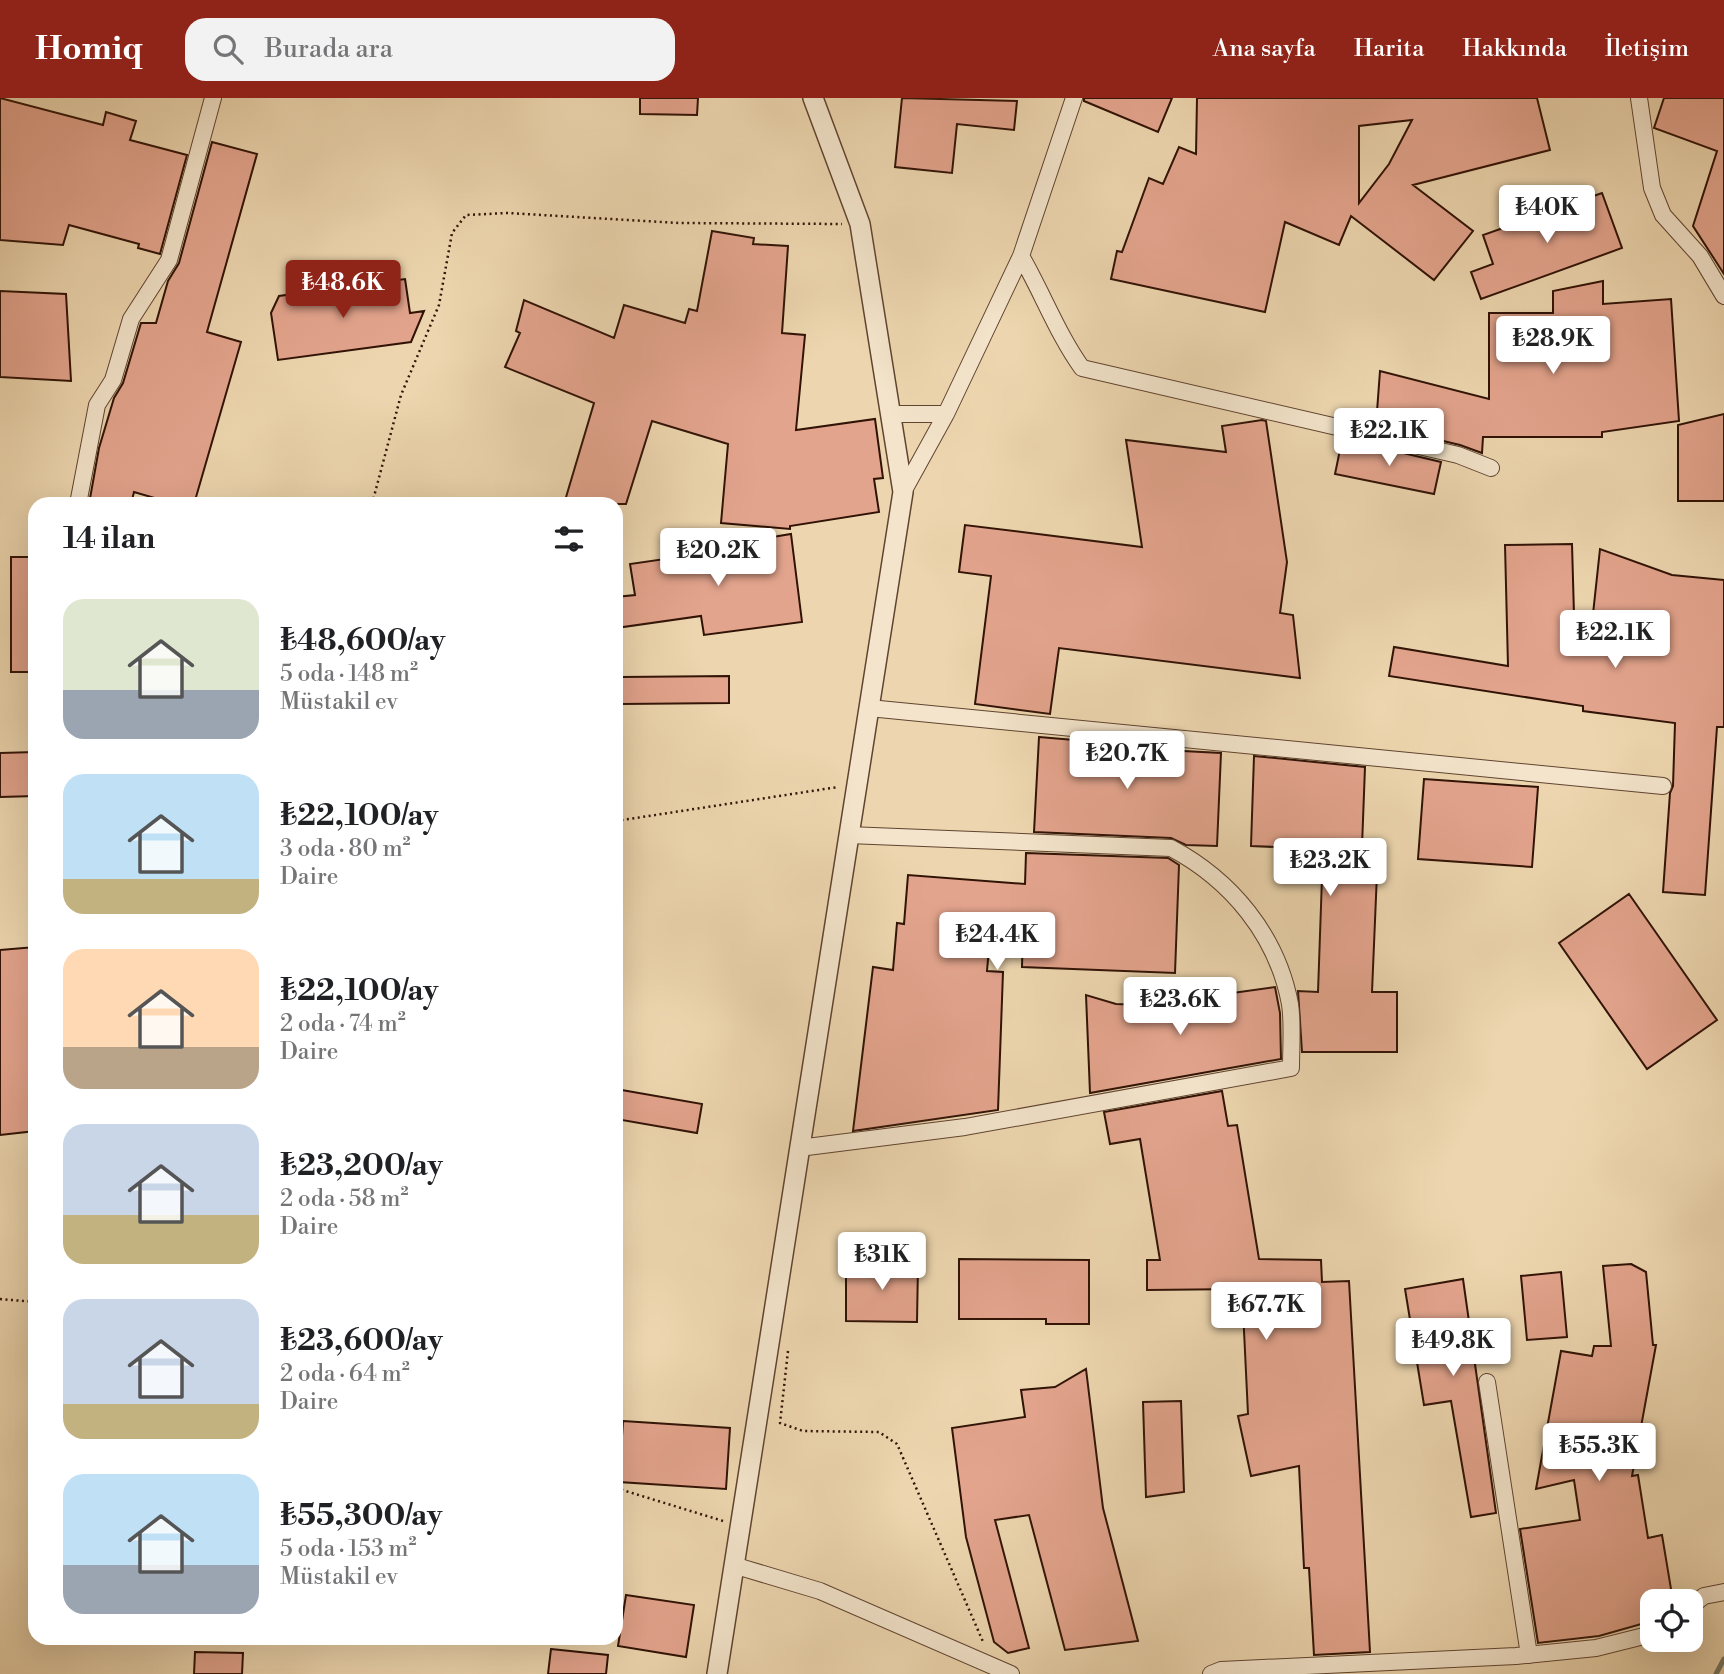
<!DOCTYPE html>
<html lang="tr">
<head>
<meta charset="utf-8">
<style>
  :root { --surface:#fff; --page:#f2f2f2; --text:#202124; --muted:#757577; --accent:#8f2418 }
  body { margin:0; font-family:"Libre Bodoni",serif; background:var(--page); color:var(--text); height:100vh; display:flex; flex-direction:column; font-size:26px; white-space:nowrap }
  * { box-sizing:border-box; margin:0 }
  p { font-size:23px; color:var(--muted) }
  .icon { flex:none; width:38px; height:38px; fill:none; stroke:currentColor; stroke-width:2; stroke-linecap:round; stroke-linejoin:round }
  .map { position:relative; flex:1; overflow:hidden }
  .details { position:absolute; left:28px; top:399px; width:595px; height:1148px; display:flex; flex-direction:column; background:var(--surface); border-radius:21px; box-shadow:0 7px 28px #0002 }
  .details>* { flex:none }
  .tools { position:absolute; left:1640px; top:1491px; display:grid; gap:14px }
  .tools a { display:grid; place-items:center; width:63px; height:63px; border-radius:14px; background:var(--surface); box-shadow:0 7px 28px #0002; font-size:35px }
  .price { position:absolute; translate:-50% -60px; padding:0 16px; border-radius:7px; background:#fff; color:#222; font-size:23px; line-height:46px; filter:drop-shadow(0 2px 4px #0008) }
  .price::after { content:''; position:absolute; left:50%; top:42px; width:21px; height:16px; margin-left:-10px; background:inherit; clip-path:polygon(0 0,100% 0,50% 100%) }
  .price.on { background:var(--accent); color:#fff }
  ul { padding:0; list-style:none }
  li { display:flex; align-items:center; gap:21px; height:175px; padding:0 35px }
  li span { display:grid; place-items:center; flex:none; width:196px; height:140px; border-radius:21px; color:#555 }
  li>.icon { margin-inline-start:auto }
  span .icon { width:84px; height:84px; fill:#fffc; stroke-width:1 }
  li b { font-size:30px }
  h2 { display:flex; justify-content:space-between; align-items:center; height:84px; padding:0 35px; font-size:30px }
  header { display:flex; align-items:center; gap:42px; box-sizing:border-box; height:98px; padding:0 35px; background:var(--accent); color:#fff }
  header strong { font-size:33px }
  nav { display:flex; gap:38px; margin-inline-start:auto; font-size:24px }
  .search { width:490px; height:63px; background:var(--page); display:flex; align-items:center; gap:18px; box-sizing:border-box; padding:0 24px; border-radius:21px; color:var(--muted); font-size:26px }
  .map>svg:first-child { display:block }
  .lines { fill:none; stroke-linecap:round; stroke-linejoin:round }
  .stream { stroke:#707766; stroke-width:5 }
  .building { fill:#e3a48d; stroke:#311306; stroke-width:2; fill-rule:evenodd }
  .minor-casing { stroke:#604430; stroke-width:18 }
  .tertiary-casing { stroke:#604430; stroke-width:22 }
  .path { stroke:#311306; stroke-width:2.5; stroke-dasharray:2 3.5; stroke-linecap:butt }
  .minor { stroke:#f3e4cb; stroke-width:16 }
  .tertiary { stroke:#f3e4cb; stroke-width:19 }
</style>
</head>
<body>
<header>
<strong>Homiq</strong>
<div class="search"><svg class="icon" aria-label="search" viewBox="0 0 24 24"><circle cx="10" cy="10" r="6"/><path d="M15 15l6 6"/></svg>Burada ara</div>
<nav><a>Ana sayfa</a><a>Harita</a><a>Hakkında</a><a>İletişim</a></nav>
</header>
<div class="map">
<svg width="1724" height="1576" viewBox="0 0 1724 1576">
  <rect width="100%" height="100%" fill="#edd6af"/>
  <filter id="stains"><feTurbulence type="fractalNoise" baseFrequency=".00286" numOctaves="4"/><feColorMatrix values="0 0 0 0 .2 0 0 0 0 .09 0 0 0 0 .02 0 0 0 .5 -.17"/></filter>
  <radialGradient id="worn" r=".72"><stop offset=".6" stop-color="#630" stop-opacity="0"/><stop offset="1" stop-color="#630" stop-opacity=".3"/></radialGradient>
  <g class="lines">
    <!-- stream -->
    <path class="stream" d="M1716 1576 1724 1561"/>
  </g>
  <!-- building -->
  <path class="building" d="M0 0 103 27 106 14 136 23 130 42 187 57 160 156 138 150 139 146 69 127 63 147 0 142Z
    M640 0H698L697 17 640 16Z
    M902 0 1017 3 1014 32 957 26 952 75 895 69Z
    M1084 0H1172L1158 34 1084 3Z
    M1197 0H1537L1550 52 1413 87 1473 133 1434 182 1351 118 1339 147 1285 124 1265 214 1111 181 1117 153 1122 154 1149 80 1163 86 1179 49 1196 56ZM1412 22 1389 66 1359 105V28Z
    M1664 0H1724V176L1693 128 1717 53 1654 30Z
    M212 44 257 56 207 234 241 244 194 406H175L134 394 131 406H89L99 350 114 300 123 285 141 225H156L168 183 179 165Z
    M1602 95 1622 150 1481 201 1471 174 1493 166 1483 137Z
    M712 133 754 140 753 146 788 148 782 235 805 237 796 332 875 321 883 380 874 381 879 414 790 428V431L721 425 728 346 652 323 626 406H564L594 305 505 269 520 235 516 233 524 202 614 240 624 207 685 225 689 211 697 213Z
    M405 181 410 215 424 213 411 244 278 262 271 215 279 198Z
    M1603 183V206L1671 201 1679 323 1602 334V339H1483L1482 355 1460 347 1376 327 1380 273 1489 301V215H1553V193Z
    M0 193 66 196 71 283 0 279Z
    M1724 316V403H1678V327Z
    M1262 322 1266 323 1287 464 1280 515 1293 517 1300 580 1059 550 1050 616 975 606 991 478 959 474 965 427 1142 449 1126 342 1226 354 1222 328Z
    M1341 347 1374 354V348L1441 364 1434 396 1335 376Z
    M791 436 802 524 704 537 701 518 616 530V499L635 497 630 466 693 457V452Z
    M1572 446 1575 552 1589 553 1600 451 1672 477 1724 482V629H1717L1705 797 1663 794 1670 695 1673 688 1675 625 1583 613V608L1389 578 1394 549 1508 568 1505 447Z
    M11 459H35V574H11Z
    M729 578V605L622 606V579Z
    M1039 639 1145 648V651L1221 655 1217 748 1186 747 1171 740 1034 734Z
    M35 654V698L0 699V655Z
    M1254 658 1365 669 1361 775H1377L1372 894H1397V954H1302L1298 893 1318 894 1323 751 1251 748Z
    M1424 681 1538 689 1532 769 1418 761Z
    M1026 755 1168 760 1179 767 1175 875 1022 869 1023 829 991 827 987 873 1003 874 998 1012 853 1033 873 869 893 872 897 825 904 826 908 777 1025 786Z
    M1629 796 1717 922 1647 971 1559 845Z
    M35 849V1033L0 1037V852Z
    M1275 889 1280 915 1281 961 1090 995 1086 897 1116 906 1146 907Z
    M616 991 702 1006 697 1035 616 1021Z
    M1222 993 1228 1028 1237 1027 1259 1161 1321 1162 1322 1184 1349 1183 1370 1554 1314 1557 1309 1470H1304L1299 1368 1251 1378 1238 1318 1248 1316 1242 1191 1147 1192V1162H1160L1140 1041 1110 1046 1104 1014Z
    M959 1161 1089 1162V1226H1046V1221H959Z
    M846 1165 918 1166 917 1224 846 1223Z
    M1631 1166 1646 1174 1653 1247H1656L1632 1378 1638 1377 1648 1440 1662 1437 1673 1503H1652V1523L1599 1538 1538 1545 1520 1431 1580 1422 1574 1382 1536 1391 1561 1253 1592 1258 1594 1248H1611L1603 1168Z
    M1561 1174 1567 1239 1527 1242 1521 1178Z
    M1463 1181 1496 1415 1471 1419 1451 1303 1424 1307 1405 1191Z
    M1086 1271 1103 1410 1138 1543 1065 1552 1029 1417 995 1422 1029 1550 1008 1555 994 1544 966 1439 952 1330 1025 1319 1021 1292 1055 1289Z
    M1181 1303 1184 1394 1146 1399 1143 1304Z
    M623 1323 730 1330 726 1391 619 1384Z
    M626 1497 694 1507 686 1559 618 1548Z
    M551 1551 608 1557 606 1576H548Z
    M195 1554 243 1555 242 1576H194Z"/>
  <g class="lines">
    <defs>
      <path id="minor" d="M1639 0 1652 90 1663 117 1700 158 1724 198
        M1021 158C1042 194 1058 237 1082 270L1458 357 1491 370
        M891 316H946
        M903 394 946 316 1021 158 1074 0
        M78 406 97 307 113 282 131 221 169 162 213 0
        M869 610 1663 688
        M799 1050 965 1029 1291 970C1291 949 1293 926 1290 906 1277 837 1231 782 1171 750L848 737
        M1487 1284 1529 1557
        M733 1467 820 1493 1011 1576
        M1690 1509 1704 1498 1724 1494
        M1211 1576 1221 1572 1516 1558 1596 1550 1652 1536"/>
      <path id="tertiary" d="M717 1576 903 394 860 126 813 0"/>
    </defs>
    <!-- minor casing -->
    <use href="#minor" class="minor-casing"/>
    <!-- tertiary casing -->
    <use href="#tertiary" class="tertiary-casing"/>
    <!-- path -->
    <path class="path" d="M372 406 401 297 439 207 452 135 466 117 508 115 679 125 842 126
      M616 723 838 689
      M0 1201 35 1204
      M788 1253 780 1325 803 1333 879 1334 897 1346 984 1546
      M616 1390 723 1423"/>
    <!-- minor -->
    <use href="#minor" class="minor"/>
    <!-- tertiary -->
    <use href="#tertiary" class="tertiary"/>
  </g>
  <rect width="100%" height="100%" filter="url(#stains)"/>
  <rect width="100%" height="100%" fill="url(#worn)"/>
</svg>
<div class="tools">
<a><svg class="icon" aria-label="locate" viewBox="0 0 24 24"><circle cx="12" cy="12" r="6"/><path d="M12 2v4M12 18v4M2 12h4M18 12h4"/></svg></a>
</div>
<b class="price" style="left:1547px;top:147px">₺40K</b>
<b class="price on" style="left:343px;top:222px">₺48.6K</b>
<b class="price" style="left:1553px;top:278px">₺28.9K</b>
<b class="price" style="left:1389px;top:370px">₺22.1K</b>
<b class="price" style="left:718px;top:490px">₺20.2K</b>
<b class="price" style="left:1615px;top:572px">₺22.1K</b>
<b class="price" style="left:1127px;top:693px">₺20.7K</b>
<b class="price" style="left:1330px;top:800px">₺23.2K</b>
<b class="price" style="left:997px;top:874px">₺24.4K</b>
<b class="price" style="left:1180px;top:939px">₺23.6K</b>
<b class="price" style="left:882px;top:1194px">₺31K</b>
<b class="price" style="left:1266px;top:1244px">₺67.7K</b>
<b class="price" style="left:1453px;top:1280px">₺49.8K</b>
<b class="price" style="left:1599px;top:1385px">₺55.3K</b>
<section class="details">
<h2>14 ilan<svg class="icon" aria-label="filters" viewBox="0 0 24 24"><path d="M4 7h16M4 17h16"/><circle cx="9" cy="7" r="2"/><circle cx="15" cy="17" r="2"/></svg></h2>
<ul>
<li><span style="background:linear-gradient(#dfe7d0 65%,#9aa5b1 0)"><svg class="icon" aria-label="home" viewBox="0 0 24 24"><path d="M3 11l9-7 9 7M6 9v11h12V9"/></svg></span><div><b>₺48,600/ay</b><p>5 oda · 148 m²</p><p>Müstakil ev</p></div></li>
<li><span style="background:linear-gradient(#bfe0f5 75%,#c2b280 0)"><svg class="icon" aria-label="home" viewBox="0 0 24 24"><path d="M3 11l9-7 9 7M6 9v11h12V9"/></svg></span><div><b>₺22,100/ay</b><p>3 oda · 80 m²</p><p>Daire</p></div></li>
<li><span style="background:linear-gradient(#ffd9b3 70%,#b9a48a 0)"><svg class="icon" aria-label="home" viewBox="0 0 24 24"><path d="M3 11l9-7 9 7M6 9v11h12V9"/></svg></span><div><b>₺22,100/ay</b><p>2 oda · 74 m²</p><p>Daire</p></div></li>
<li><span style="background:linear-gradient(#c9d6e8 65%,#c2b280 0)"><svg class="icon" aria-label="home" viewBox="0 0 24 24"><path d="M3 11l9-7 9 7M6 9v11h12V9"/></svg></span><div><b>₺23,200/ay</b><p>2 oda · 58 m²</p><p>Daire</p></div></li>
<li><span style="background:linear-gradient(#c9d6e8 75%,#c2b280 0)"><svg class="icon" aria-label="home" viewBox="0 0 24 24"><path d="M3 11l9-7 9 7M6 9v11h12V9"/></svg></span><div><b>₺23,600/ay</b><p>2 oda · 64 m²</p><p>Daire</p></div></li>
<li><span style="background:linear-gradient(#bfe0f5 65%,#9aa5b1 0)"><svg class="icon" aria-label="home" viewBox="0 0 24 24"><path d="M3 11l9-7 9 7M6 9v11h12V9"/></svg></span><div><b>₺55,300/ay</b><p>5 oda · 153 m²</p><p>Müstakil ev</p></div></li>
</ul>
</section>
</div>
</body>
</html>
